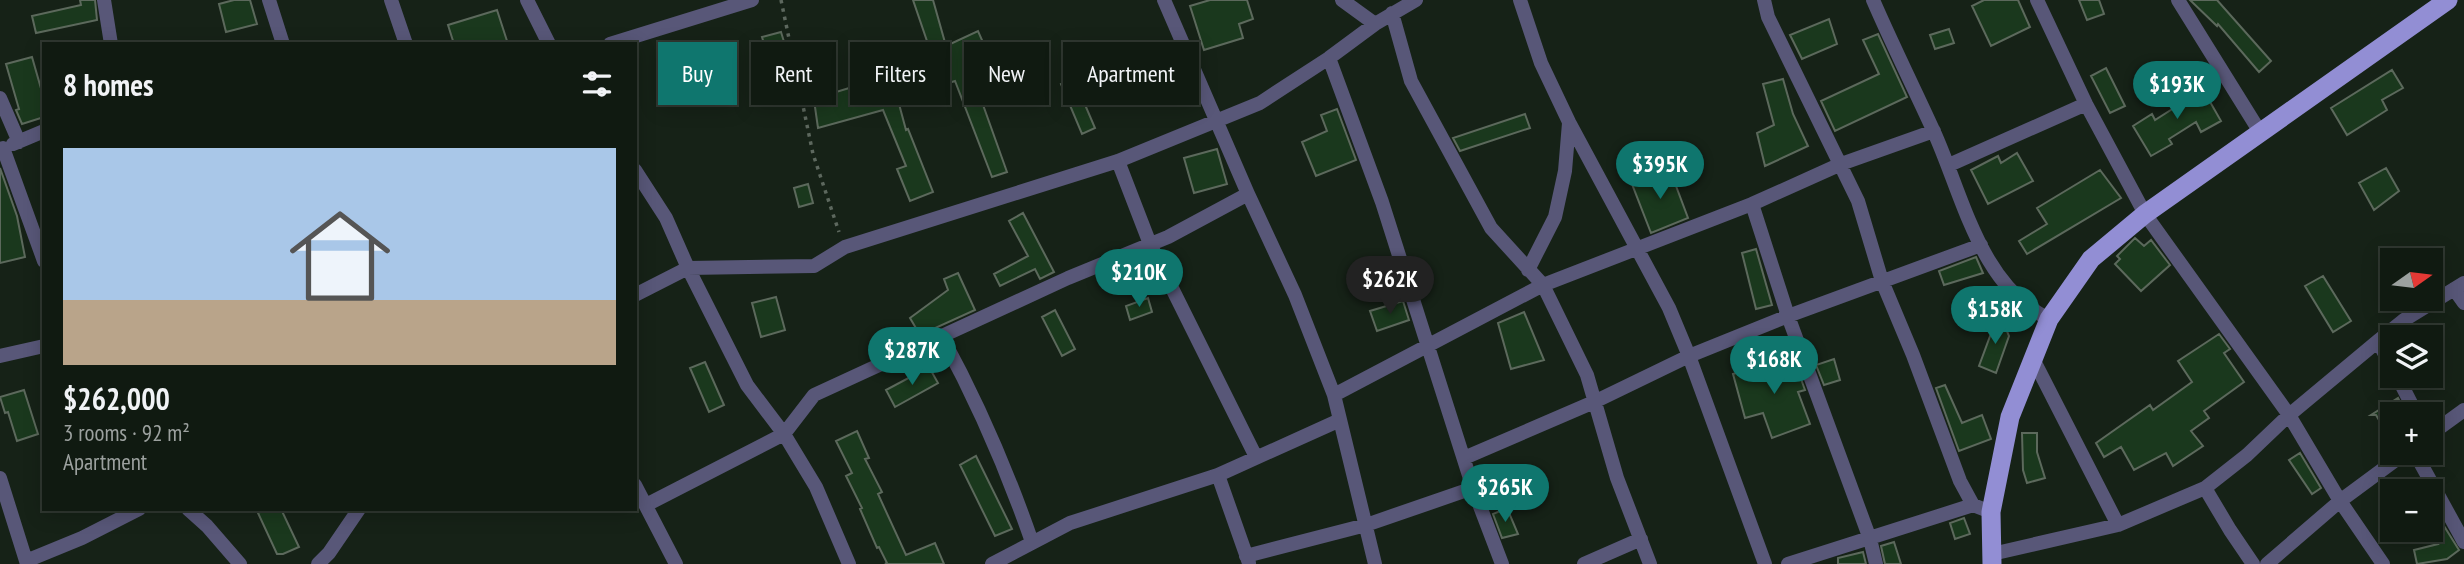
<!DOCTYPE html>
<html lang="en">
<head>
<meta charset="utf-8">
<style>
  :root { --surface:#101a11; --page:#19231a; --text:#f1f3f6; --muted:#9ca19f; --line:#303831; --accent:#0f766e }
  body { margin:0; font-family:"PT Sans Narrow",sans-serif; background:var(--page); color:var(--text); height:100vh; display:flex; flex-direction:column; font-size:26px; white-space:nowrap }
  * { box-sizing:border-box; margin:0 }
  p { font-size:23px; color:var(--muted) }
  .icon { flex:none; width:38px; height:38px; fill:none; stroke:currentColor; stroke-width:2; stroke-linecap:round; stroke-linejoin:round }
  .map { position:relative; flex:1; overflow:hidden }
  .drawer { position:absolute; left:42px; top:42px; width:595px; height:469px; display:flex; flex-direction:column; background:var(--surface); border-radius:0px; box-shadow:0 4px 18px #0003,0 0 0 2px var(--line) }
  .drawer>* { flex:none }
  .banner { position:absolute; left:658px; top:42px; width:665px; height:63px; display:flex; gap:14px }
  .needle { width:46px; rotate:76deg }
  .fabs { position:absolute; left:2380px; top:248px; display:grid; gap:14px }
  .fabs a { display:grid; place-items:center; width:63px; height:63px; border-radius:0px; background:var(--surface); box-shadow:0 4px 18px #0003,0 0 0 2px var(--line); font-size:35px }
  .price { position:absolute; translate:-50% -60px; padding:0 16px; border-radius:24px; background:var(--accent); color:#fff; font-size:23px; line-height:46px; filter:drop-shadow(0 2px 4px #0008) }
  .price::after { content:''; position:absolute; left:50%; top:42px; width:21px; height:16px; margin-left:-10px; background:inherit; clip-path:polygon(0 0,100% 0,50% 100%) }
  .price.current { background:#222; color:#fff }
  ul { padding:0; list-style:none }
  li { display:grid; align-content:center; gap:14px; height:371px; padding:0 21px }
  li span { display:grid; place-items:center; height:217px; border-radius:0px; color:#555 }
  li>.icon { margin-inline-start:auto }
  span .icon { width:126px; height:126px; fill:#fffc; stroke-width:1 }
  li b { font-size:30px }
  h2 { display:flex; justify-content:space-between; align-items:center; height:84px; padding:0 21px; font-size:30px }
  .chip { padding:0 24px; border-radius:0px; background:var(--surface); box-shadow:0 4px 18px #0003,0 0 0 2px var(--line); font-size:24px; line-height:63px }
  .chip.current { background:var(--accent); color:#fff }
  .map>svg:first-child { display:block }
  .building { fill:#1a381d; stroke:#5c695c; stroke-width:2 }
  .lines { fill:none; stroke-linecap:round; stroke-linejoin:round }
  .path { stroke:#5d685e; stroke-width:3.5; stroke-dasharray:3.5 5; stroke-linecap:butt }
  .minor { stroke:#585778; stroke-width:14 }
  .primary { stroke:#928ed4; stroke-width:19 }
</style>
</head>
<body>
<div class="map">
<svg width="2464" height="564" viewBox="0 0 2464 564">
  <rect width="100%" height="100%" fill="#162217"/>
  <!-- building -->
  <path class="building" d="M80 0H95L97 20 36 33 32 16 81 5Z
    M234 0H250L257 24 226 32 219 4Z
    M913 0H933L946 46 978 31 993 65 972 74 1007 172 992 177 955 81 942 85Z
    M1210 0H1247L1253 19 1239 24 1243 38 1204 50 1190 6Z
    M1984 0H2018L2030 27 1991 46 1972 6Z
    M2079 0H2099L2104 14 2087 20Z
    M2190 0H2217L2271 61 2259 72 2218 24 2217 26Z
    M497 10 508 44H454L448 25Z
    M1829 19 1837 44 1802 59 1790 35Z
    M1949 29 1954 43 1935 49 1930 35Z
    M781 32 793 71 774 76 762 37Z
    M1878 34 1907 97 1835 131 1821 101 1879 74 1863 40Z
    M885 52 906 130 908 129 933 192 910 201 897 169 906 166 883 110 818 128 812 86 831 83 833 93 872 81 865 57Z
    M32 57 44 99V117L22 124 16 110 19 109 6 64Z
    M2106 68 2125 106 2110 113 2091 76Z
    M2392 70 2403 88 2382 100 2387 110 2347 135 2331 108Z
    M1074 79 1095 128 1082 134 1061 84Z
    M1783 79 1793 114 1808 146 1765 166 1757 133 1774 125 1763 84Z
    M2201 86 2221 121 2201 132 2196 122 2169 139 2172 144 2151 156 2133 126 2152 114 2155 120 2188 99 2185 94Z
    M1337 109 1356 160 1316 176 1302 142 1327 131 1321 115Z
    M1525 114 1530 128 1460 151 1453 138Z
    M1217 149 1227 184 1194 193 1184 158Z
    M2017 153 2033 181 1988 204 1971 170 1998 156 2001 163Z
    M0 168 17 216 25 257 0 263Z
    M2386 168 2399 191 2374 210 2359 183Z
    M1670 170 1688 218 1651 233 1632 184Z
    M2100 170 2121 198 2027 254 2019 241 2047 224 2037 208Z
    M808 184 813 203 799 207 794 188Z
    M1023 213 1054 272 1040 279 1035 269 1000 286 994 274 1028 256 1009 221Z
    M2135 238 2144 246 2151 240 2170 265 2141 291 2115 264 2120 259 2117 256Z
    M1756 249 1772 305 1756 309 1742 253Z
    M1976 257 1983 273 1944 285 1939 271Z
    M958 273 975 310 920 335 910 318 948 290 944 279Z
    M2323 276 2351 321 2333 332 2305 286Z
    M776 297 785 330 761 337 752 303Z
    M1148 298 1152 312 1130 320 1126 306Z
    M1403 301 1409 320 1377 331 1370 311Z
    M1055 310 1075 349 1062 356 1042 317Z
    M1524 312 1544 360 1511 369 1498 323Z
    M1999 312 2009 336 1996 373 1979 366Z
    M2219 334 2230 349 2224 353 2244 382 2204 411 2209 418 2191 431 2203 446 2173 466 2166 453 2134 470 2121 447 2104 457 2096 443 2150 405 2153 410 2192 382 2178 361Z
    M1793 357 1805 390 1798 392 1810 424 1772 438 1763 413 1745 418 1733 374Z
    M1834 359 1840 380 1824 385 1816 365Z
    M705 362 724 405 709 412 690 368Z
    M929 367 938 383 895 407 886 390Z
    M1945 385 1962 423 1982 415 1991 439 1959 451 1936 388Z
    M24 390 38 434 17 441 8 412 5 413 0 397Z
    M2398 398 2406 415H2392V442L2376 415H2371Z
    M857 431 869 458 865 459 882 492 878 494 906 555 935 543 944 564H885L887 563 879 547 877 548 860 509 862 508 846 476 852 473 836 441Z
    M2022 433H2037V452L2045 478 2027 483 2023 470Z
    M2300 453 2321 488 2312 494 2289 460Z
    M976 456 1012 529 995 536 960 465Z
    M1507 508 1518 534 1502 538 1493 514Z
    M266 509H281L299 547 283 554H277L258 513Z
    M1964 518 1970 534 1955 539 1950 523Z
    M2444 526 2459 550 2447 559 2417 564 2414 550 2438 544 2432 535Z
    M1894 542 1901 564H1885L1881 546Z
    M1863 552 1866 564H1838V558Z"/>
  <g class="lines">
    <!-- path -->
    <path class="path" d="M781 0 813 154 839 232"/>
    <!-- minor -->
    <path class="minor" d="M104 0 111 44
      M269 0 283 44
      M391 0 406 44
      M527 0 549 44
      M1342 0 1375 24
      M1520 0 1541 63 1569 122 1669 308 1689 356 1765 564
      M1764 0 1768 17 1858 201 1882 281 1913 355 1960 481 1973 505 1991 512
      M1873 0C1892 44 1914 88 1934 132 1963 196 1980 286 2049 319
      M2037 0 2086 104 2145 214 2289 415 2340 501 2383 564
      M2178 0 2260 132
      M1392 13 1411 81 1491 228 1543 285 1587 375 1617 478 1650 564
      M610 44 752 0
      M1329 58 1382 202 1473 488 1502 564
      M0 98 19 142
      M13 144 44 131
      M3 148 44 261
      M1118 161 1150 244 1256 457
      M1949 165 2086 104
      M635 170 666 218 688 268 747 385 784 434 816 487 849 564
      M1248 194 1295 295 1334 395 1375 564
      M1752 204 1788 316 1870 539 1876 564
      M1528 270 1555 217 1565 171 1569 123
      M2454 289 2464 303
      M635 295 688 268 814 266 845 247 1118 161 1260 103 1329 58 1375 24 1416 0
      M942 337C978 403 1007 470 1032 542
      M2378 341 2392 368
      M0 356 44 346
      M2032 357 2118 525
      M2397 376 2417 415
      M1334 395 1543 285 1752 204 1841 164 1934 131
      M2431 434 2464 410
      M2415 453 2464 542
      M1464 458 1594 402 1689 356 1788 316 1981 245
      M1218 475 1249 563
      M0 478 27 564
      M635 485 676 564
      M2205 488 2230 530 2253 564
      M646 505 784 434 814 395 1068 278 1168 237 1248 194 1164 0
      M188 509 207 526 240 564
      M1992 554 2118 525 2205 488 2247 455 2289 415 2378 341 2404 320 2464 283
      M1246 556 1366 525 1473 488
      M26 561 82 538 139 509
      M318 564 329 553 359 509
      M992 564 1070 523 1218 475 1340 420
      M1584 564 1641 539
      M1788 564 1973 505
      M2267 564 2340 501 2405 453"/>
    <!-- primary -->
    <path class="primary" d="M1992 564 1991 512 2010 417 2049 319 2091 259 2145 214 2448 0"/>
  </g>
</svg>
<div class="fabs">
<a><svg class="needle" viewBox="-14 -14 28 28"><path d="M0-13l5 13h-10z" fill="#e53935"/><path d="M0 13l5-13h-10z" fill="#9ca19f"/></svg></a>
<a><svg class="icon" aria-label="layers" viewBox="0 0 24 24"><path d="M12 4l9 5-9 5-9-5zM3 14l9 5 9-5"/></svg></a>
<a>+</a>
<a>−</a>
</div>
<b class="price" style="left:2177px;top:121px">$193K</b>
<b class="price" style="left:1660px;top:201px">$395K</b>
<b class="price" style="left:1139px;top:309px">$210K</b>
<b class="price current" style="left:1390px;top:316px">$262K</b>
<b class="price" style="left:1995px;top:346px">$158K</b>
<b class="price" style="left:912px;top:387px">$287K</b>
<b class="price" style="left:1774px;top:396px">$168K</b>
<b class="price" style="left:1505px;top:524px">$265K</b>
<div class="banner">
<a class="chip current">Buy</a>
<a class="chip">Rent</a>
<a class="chip">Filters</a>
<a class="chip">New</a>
<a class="chip">Apartment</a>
</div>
<section class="drawer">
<h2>8 homes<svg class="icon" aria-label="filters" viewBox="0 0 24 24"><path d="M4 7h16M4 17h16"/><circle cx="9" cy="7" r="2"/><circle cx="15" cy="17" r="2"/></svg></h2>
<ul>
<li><span style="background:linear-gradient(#a9c7e8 70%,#b9a48a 0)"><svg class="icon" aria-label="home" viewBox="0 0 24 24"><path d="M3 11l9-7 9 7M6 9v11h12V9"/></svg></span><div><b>$262,000</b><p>3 rooms · 92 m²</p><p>Apartment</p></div></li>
</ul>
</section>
</div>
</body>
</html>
